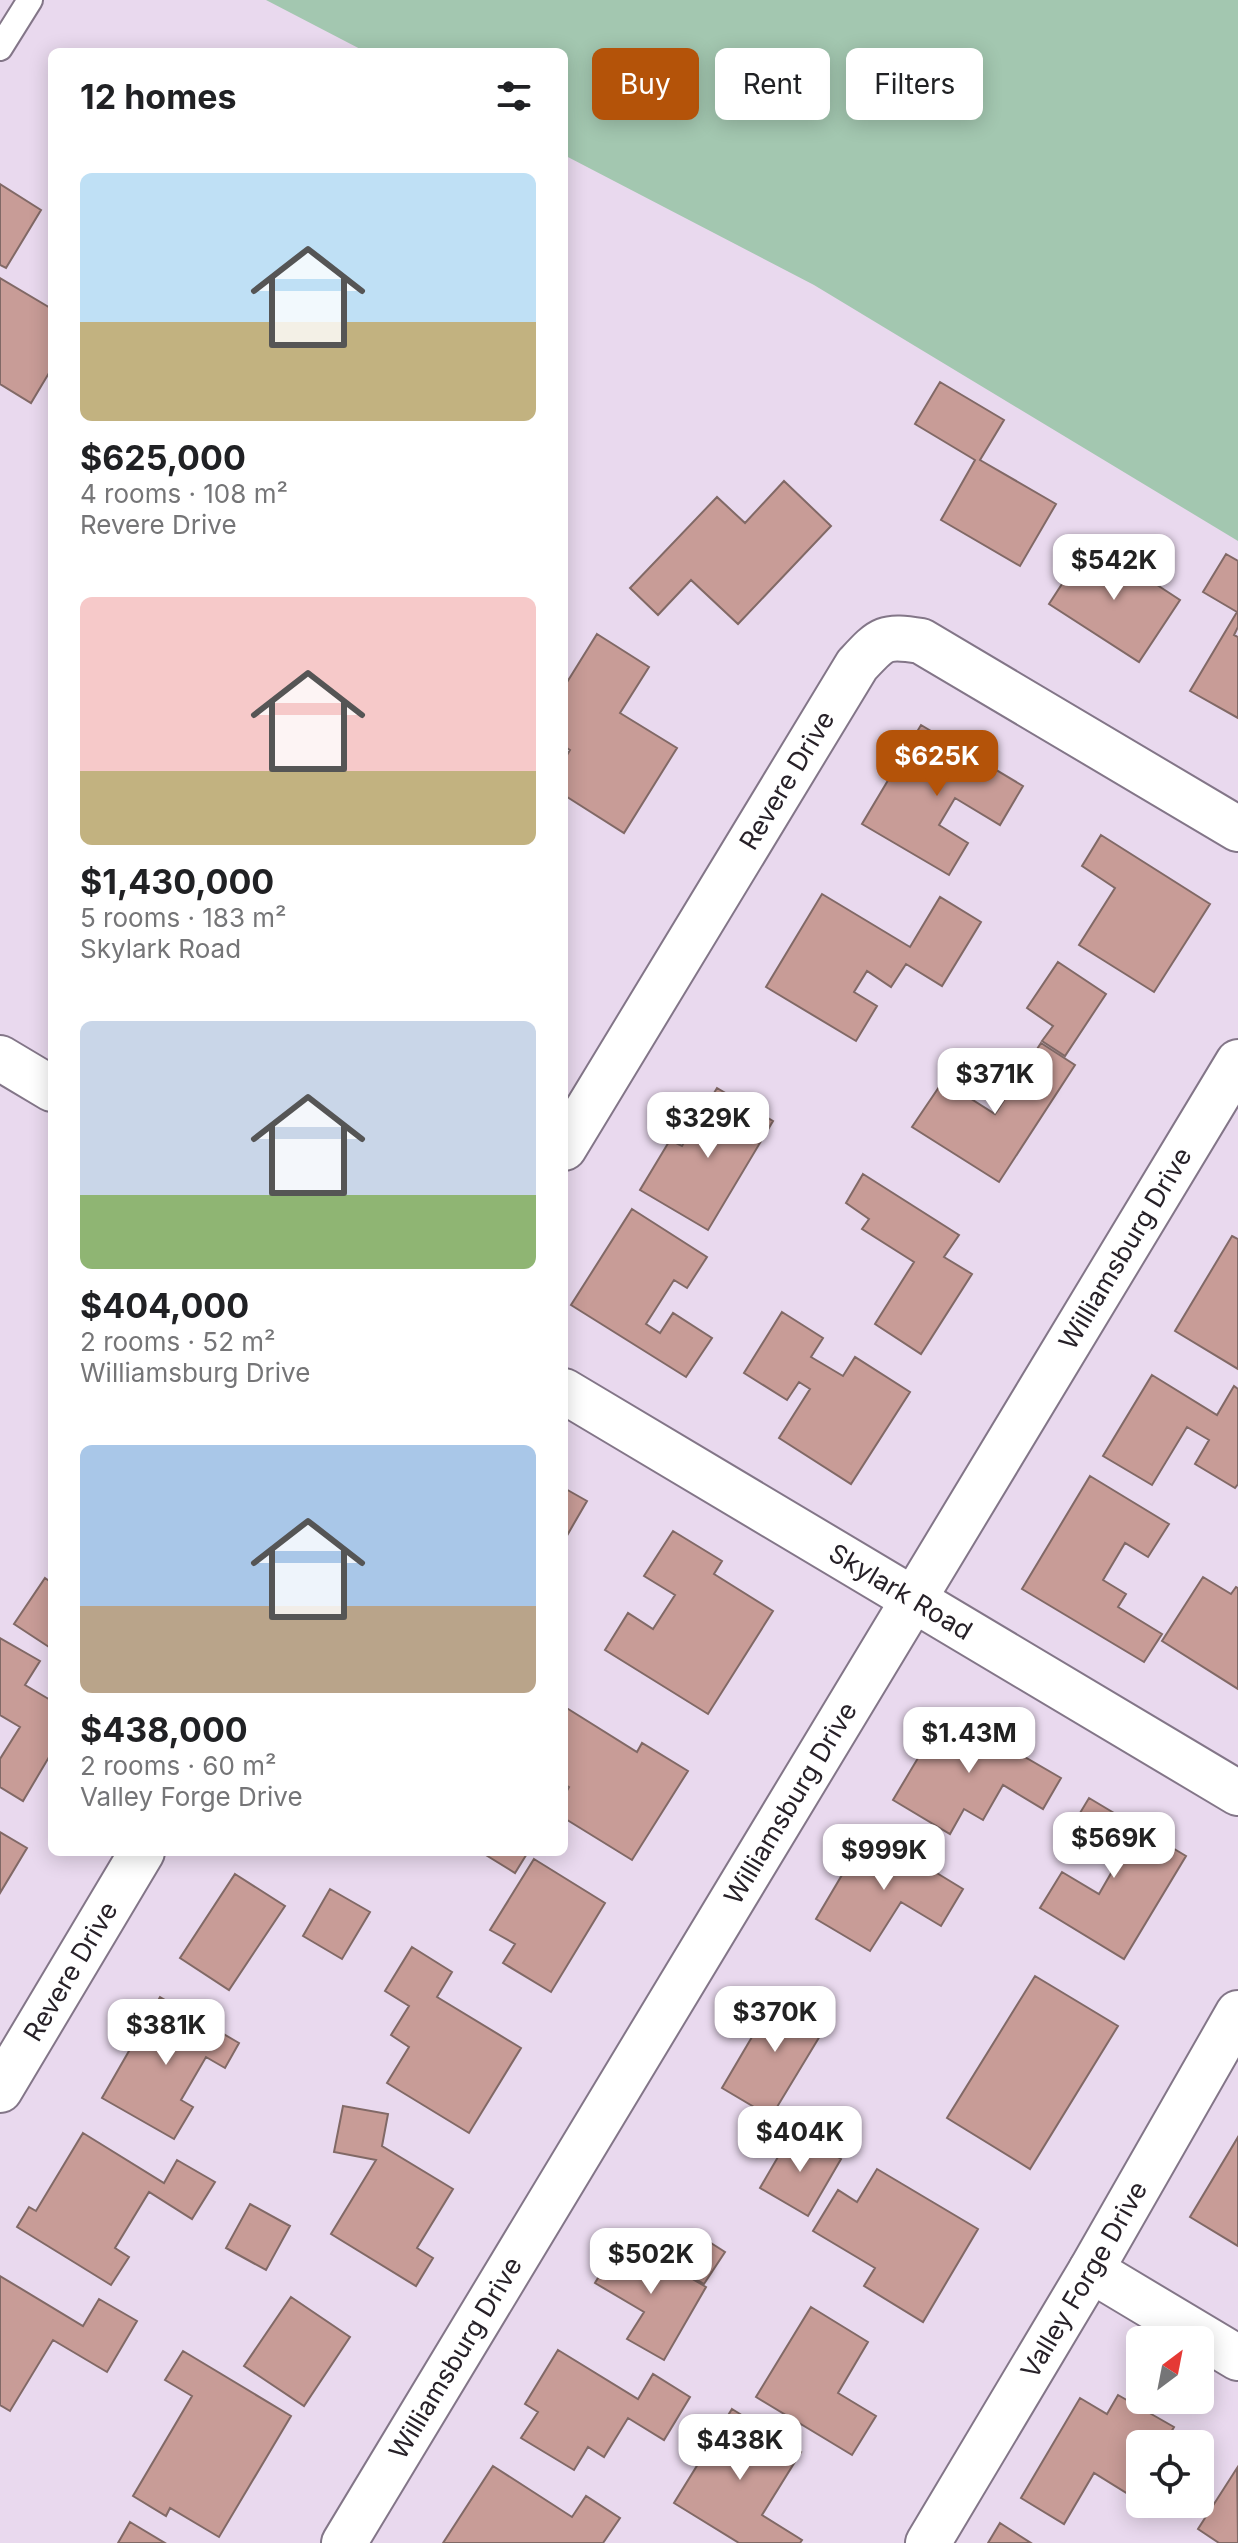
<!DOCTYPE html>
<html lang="en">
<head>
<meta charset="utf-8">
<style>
  :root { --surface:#fff; --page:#f2f2f2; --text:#202124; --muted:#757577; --accent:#b45309 }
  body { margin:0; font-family:Inter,sans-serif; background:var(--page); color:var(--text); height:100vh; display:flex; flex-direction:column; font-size:30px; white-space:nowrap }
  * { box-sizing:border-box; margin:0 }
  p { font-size:26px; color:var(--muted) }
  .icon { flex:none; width:44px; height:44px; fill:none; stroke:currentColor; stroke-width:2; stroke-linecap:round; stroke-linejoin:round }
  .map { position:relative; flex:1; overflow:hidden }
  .sheet { position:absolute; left:48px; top:48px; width:520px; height:1808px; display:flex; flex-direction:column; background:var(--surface); border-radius:12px; box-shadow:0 4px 20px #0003 }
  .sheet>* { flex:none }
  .banner { position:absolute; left:592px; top:48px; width:526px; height:72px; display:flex; gap:16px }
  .needle { width:52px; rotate:32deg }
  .buttons { position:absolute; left:1126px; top:2326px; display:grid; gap:16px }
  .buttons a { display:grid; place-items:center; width:88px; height:88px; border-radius:12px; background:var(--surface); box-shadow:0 4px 20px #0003; font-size:40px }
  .price { position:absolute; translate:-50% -68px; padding:0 18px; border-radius:16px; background:#fff; color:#222; font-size:26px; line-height:52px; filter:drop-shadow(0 2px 4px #0008) }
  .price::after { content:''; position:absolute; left:50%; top:48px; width:24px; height:18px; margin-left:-12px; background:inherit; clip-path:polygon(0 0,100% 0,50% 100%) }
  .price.active { background:var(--accent); color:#fff }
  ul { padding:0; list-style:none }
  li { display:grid; align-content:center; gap:16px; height:424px; padding:0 32px }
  li span { display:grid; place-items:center; height:248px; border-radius:12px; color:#555 }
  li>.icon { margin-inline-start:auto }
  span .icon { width:144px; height:144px; fill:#fffc; stroke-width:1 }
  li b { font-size:34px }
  h2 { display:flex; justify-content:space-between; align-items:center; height:96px; padding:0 32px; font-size:34px }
  .chip { padding:0 28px; border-radius:12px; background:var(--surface); box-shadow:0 4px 20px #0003; font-size:28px; line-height:72px }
  .chip.active { background:var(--accent); color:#fff }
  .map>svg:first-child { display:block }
  .green { fill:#a3c7b0 }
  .building { fill:#c89c97; stroke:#816966; stroke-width:2 }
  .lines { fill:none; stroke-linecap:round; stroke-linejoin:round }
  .lane-casing { stroke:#837688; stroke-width:28 }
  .street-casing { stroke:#837688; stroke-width:48 }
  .lane { stroke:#fff; stroke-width:24 }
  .street { stroke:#fff; stroke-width:44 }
  .labels { text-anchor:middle; stroke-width:7; stroke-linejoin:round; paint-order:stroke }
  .street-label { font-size:26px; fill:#272128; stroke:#fff }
</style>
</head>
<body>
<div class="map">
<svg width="1238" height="2543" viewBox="0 0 1238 2543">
  <rect width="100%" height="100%" fill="#e9d9ee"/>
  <!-- green -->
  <path class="green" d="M266 0H1238V541L814 285 564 155V52H366Z"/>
  <!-- building -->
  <path class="building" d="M0 184 41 210 6 268 0 265Z
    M0 278 52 309V368L31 403 0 384Z
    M940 382 1004 420 980 460 1056 504 1020 566 941 520 975 460 915 424Z
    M784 481 831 526 738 624 691 580 658 615 630 588 717 497 745 523Z
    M1090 541 1180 600 1139 662 1049 604Z
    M1226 554 1238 561V627L1234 635 1238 637V718L1190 691 1237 612 1203 592Z
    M597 634 649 667 620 713 677 748 624 833 564 795V760L570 750 564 746V687Z
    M921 725 1023 786 1000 825 955 798 939 825 968 843 949 875 862 824Z
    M1101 835 1210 904 1154 992 1079 945 1115 888 1082 866Z
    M822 894 910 947 940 897 981 922 942 986 906 964 891 987 867 971 854 992 877 1006 856 1041 766 987Z
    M1058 962 1106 994 1065 1056 1042 1041 1053 1026 1027 1008Z
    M1041 1043 1075 1065 999 1182 912 1127 943 1081 995 1114Z
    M717 1088 773 1121 708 1230 640 1190 670 1140 682 1146Z
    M863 1174 959 1235 944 1257 972 1274 921 1354 875 1324 914 1262 862 1229 869 1219 846 1203Z
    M632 1209 707 1257 687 1288 674 1280 646 1324 660 1333 673 1313 712 1338 686 1377 571 1305Z
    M1232 1236 1238 1239V1369L1175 1331Z
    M782 1312 823 1338 811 1357 843 1376 855 1357 910 1392 851 1484 779 1438 810 1389 799 1382 787 1400 744 1373Z
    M1152 1375 1217 1415 1234 1386 1238 1389V1484L1235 1488 1195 1464 1209 1440 1187 1427 1152 1485 1103 1456Z
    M1090 1476 1169 1524 1148 1557 1125 1543 1103 1580 1126 1594 1118 1607 1162 1634 1144 1662 1022 1589Z
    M564 1488 587 1501 565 1539 564 1538Z
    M673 1531 722 1561 714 1574 773 1611 708 1714 605 1650 628 1613 653 1629 675 1595 644 1576Z
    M1203 1577 1231 1594 1236 1587 1238 1588V1689L1162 1641Z
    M45 1578 52 1583V1649L14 1624Z
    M0 1638 40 1661 25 1685 52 1701V1752L23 1801 0 1787V1759L20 1727 0 1715Z
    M565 1707 637 1752 642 1743 688 1771 632 1860 564 1818V1796L569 1787 564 1784Z
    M946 1711 1061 1778 1043 1809 1003 1785 983 1820 964 1809 950 1834 893 1800Z
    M1089 1798 1186 1856 1124 1959 1040 1908 1062 1872 1099 1894 1114 1868 1065 1838Z
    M868 1831 963 1889 941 1926 901 1902 870 1951 816 1919Z
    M0 1832 27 1848 0 1893Z
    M481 1852H528L515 1873Z
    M534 1859 605 1903 551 1992 503 1963 515 1944 490 1930Z
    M235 1874 285 1906 229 1990 180 1958Z
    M330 1889 370 1912 342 1959 303 1936Z
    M412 1947 452 1972 437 1997 521 2048 469 2133 387 2083 409 2047 391 2035 409 2006 385 1991Z
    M1035 1976 1118 2026 1030 2169 947 2118Z
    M779 1991 829 2021 771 2117 722 2088Z
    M160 1997 239 2043 225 2068 206 2057 181 2100 193 2107 174 2139 102 2098Z
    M343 2106 388 2114 382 2146 453 2189 417 2248 433 2258 416 2286 331 2234 376 2160 334 2152Z
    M793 2131 841 2159 808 2216 760 2188Z
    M83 2133 164 2183 177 2160 215 2182 192 2219 149 2192 115 2248 129 2257 111 2285 17 2227 29 2207 36 2211Z
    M1238 2137V2246L1190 2217Z
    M877 2169 978 2229 923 2322 864 2286 875 2268 813 2231 838 2190 857 2202Z
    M250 2204 290 2226 266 2270 226 2248Z
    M700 2236 725 2252 704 2284 678 2268Z
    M622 2238 706 2287 664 2360 627 2339 644 2312 595 2283Z
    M0 2276 83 2326 99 2299 137 2321 107 2372 53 2340 10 2411 0 2405Z
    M291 2297 350 2337 304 2406 244 2366Z
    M811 2307 868 2342 838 2393 876 2416 852 2455 756 2397Z
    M558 2350 638 2399 653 2374 690 2397 664 2440 628 2418 604 2457 588 2447 574 2470 521 2438 538 2412 525 2404Z
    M183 2351 291 2416 219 2537 170 2508 166 2516 133 2496 192 2396 165 2380Z
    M1118 2395 1174 2427 1164 2444H1140V2485L1133 2497 1094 2473 1064 2524 1021 2498 1080 2398 1107 2414Z
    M732 2409 801 2452 762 2515 802 2540 800 2543H739L674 2503Z
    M493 2466 572 2517 586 2496 620 2518 603 2543H443Z
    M1237 2468 1238 2543H1219L1198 2529Z
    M130 2522 165 2543H118Z
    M1000 2523 1031 2543H988Z"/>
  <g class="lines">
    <defs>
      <path id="lane" d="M0 48 30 0"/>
      <g id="street">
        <path d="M0 1058 52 1089"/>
        <path id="s1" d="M564 1148 857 665C882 638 884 635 921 641L1238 829"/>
        <path id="s2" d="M564 1391 1238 1793"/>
        <path id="s3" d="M0 2090 142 1852"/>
        <path d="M1091 2270 1238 2358"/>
        <path id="s4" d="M344 2543 1238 1062"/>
        <path id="s5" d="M928 2543 1091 2270 1238 2013"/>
      </g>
    </defs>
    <!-- lane casing -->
    <use href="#lane" class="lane-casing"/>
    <!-- street casing -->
    <use href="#street" class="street-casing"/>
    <!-- lane -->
    <use href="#lane" class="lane"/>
    <!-- street -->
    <use href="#street" class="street"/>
  </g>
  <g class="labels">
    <!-- street labels -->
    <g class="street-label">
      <text dy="9" stroke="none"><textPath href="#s1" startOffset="430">Revere Drive</textPath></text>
      <text dy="9" stroke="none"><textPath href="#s4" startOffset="1512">Williamsburg Drive</textPath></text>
      <text dy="9" stroke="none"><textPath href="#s2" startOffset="392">Skylark Road</textPath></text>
      <text dy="9" stroke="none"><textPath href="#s4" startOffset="864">Williamsburg Drive</textPath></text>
      <text dy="9" stroke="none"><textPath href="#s3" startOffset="138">Revere Drive</textPath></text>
      <text dy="9" stroke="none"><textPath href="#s5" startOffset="306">Valley Forge Drive</textPath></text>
      <text dy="9" stroke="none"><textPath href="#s4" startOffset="216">Williamsburg Drive</textPath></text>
    </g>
  </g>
</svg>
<div class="buttons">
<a><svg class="needle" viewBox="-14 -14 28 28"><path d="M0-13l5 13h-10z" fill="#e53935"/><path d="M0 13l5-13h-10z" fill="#757577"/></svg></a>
<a><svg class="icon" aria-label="locate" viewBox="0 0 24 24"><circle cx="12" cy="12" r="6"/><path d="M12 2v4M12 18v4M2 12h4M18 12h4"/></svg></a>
</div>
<b class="price" style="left:1114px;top:602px">$542K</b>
<b class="price active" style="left:937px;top:798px">$625K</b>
<b class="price" style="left:995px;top:1116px">$371K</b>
<b class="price" style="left:708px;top:1160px">$329K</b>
<b class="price" style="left:969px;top:1775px">$1.43M</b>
<b class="price" style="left:1114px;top:1880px">$569K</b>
<b class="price" style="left:884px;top:1892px">$999K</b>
<b class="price" style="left:775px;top:2054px">$370K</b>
<b class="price" style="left:166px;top:2067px">$381K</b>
<b class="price" style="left:800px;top:2174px">$404K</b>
<b class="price" style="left:651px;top:2296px">$502K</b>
<b class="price" style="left:740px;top:2482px">$438K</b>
<div class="banner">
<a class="chip active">Buy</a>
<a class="chip">Rent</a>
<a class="chip">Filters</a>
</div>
<section class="sheet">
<h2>12 homes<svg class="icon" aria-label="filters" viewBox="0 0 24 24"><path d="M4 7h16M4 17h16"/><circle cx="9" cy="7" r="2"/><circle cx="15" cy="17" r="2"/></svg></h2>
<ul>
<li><span style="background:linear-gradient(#bfe0f5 60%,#c2b280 0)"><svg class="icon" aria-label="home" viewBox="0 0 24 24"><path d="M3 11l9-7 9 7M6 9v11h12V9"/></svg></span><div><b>$625,000</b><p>4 rooms · 108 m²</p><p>Revere Drive</p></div></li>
<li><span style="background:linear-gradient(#f6c9c9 70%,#c2b280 0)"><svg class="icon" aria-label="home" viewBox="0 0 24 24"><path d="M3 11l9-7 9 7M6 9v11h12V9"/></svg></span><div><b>$1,430,000</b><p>5 rooms · 183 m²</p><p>Skylark Road</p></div></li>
<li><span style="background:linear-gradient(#c9d6e8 70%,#8fb573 0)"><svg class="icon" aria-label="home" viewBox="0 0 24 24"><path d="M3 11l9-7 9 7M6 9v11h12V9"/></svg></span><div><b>$404,000</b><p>2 rooms · 52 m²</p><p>Williamsburg Drive</p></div></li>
<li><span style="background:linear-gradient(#a9c7e8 65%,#b9a48a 0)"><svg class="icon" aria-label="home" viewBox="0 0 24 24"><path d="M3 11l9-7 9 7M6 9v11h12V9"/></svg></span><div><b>$438,000</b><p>2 rooms · 60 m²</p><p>Valley Forge Drive</p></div></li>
</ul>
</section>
</div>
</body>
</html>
